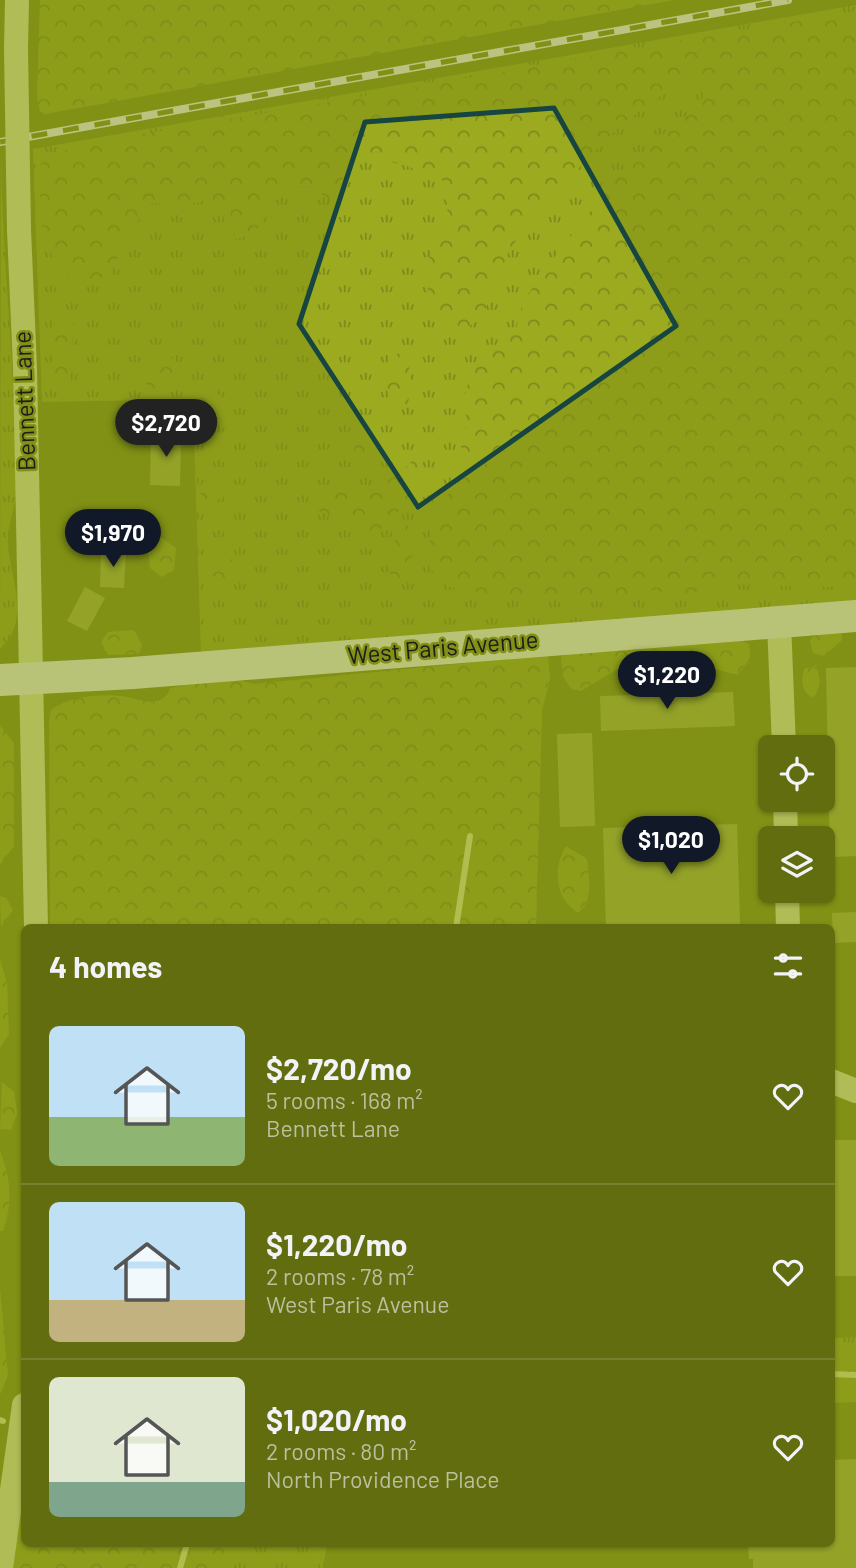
<!DOCTYPE html>
<html lang="en">
<head>
<meta charset="utf-8">
<style>
  :root { --surface:#626d10; --page:#687219; --text:#f1f3f6; --muted:#bbc09f; --line:#768030; --accent:#111827 }
  body { margin:0; font-family:Barlow,sans-serif; background:var(--page); color:var(--text); height:100vh; display:flex; flex-direction:column; font-size:26px; white-space:nowrap }
  * { box-sizing:border-box; margin:0 }
  p { font-size:23px; color:var(--muted) }
  .icon { flex:none; width:38px; height:38px; fill:none; stroke:currentColor; stroke-width:2; stroke-linecap:round; stroke-linejoin:round }
  .map { position:relative; flex:1; overflow:hidden }
  .details { position:absolute; left:21px; top:924px; width:814px; height:623px; display:flex; flex-direction:column; background:var(--surface); border-radius:10px; box-shadow:0 2px 5px #0004 }
  .details>* { flex:none }
  .fabs { position:absolute; left:758px; top:735px; display:grid; gap:14px }
  .fabs a { display:grid; place-items:center; width:77px; height:77px; border-radius:10px; background:var(--surface); box-shadow:0 2px 5px #0004; font-size:35px }
  .price { position:absolute; translate:-50% -60px; padding:0 16px; border-radius:24px; background:var(--accent); color:#fff; font-size:23px; line-height:46px; filter:drop-shadow(0 2px 4px #0008) }
  .price::after { content:''; position:absolute; left:50%; top:42px; width:21px; height:16px; margin-left:-10px; background:inherit; clip-path:polygon(0 0,100% 0,50% 100%) }
  .price.active { background:#222; color:#fff }
  ul { padding:0; list-style:none }
  li { display:flex; align-items:center; gap:21px; height:175px; padding:0 28px }
  li+li { border-top:2px solid var(--line) }
  li span { display:grid; place-items:center; flex:none; width:196px; height:140px; border-radius:10px; color:#555 }
  li>.icon { margin-inline-start:auto }
  span .icon { width:84px; height:84px; fill:#fffc; stroke-width:1 }
  li b { font-size:30px }
  h2 { display:flex; justify-content:space-between; align-items:center; height:84px; padding:0 28px; font-size:30px }
  .map>svg:first-child { display:block }
  .grass { fill:url(#grass-tufts) }
  .forest { fill:url(#forest-crowns) }
  .lines { fill:none; stroke-linecap:round; stroke-linejoin:round }
  .stream { stroke:#eaf396; stroke-width:6 }
  .building { fill:#abb93f }
  .minor { stroke:#e8f0a4; stroke-width:24 }
  .major { stroke:#fcffed; stroke-width:32 }
  .rail-casing { stroke:#fff; stroke-width:8 }
  .rail { stroke:#829116; stroke-width:5; stroke-dasharray:16; stroke-linecap:butt }
  .minor-bridge { stroke:#e8f0a4; stroke-width:24 }
  .marked { fill:none; stroke:#174541; stroke-width:5; stroke-linejoin:round }
  .labels { text-anchor:middle; stroke-width:5; stroke-linejoin:round; paint-order:stroke }
  .street-label { font-size:24px; fill:#1d1d1d; stroke:#829116 }
</style>
</head>
<body>
<div class="map">
<svg width="856" height="1568" viewBox="0 0 856 1568">
  <defs>
    <pattern id="grass-tufts" width="24" height="20" patternUnits="userSpaceOnUse" patternTransform="scale(1.75)"><rect width="24" height="20" fill="#9baa1f"/><path d="M3 7l-1-3M5 7V3M7 7l1-3M15 17l-1-3M17 17v-4M19 17l1-3" fill="none" stroke="#7e8a1b"/></pattern>
    <pattern id="forest-crowns" width="20" height="18" patternUnits="userSpaceOnUse" patternTransform="scale(1.75)"><rect width="20" height="18" fill="#9baa1f"/><path d="M2 6a3 3 0 1 1 6 0M12 15a3 3 0 1 1 6 0" fill="none" stroke="#7e8a1b"/></pattern>
  </defs>
  <rect width="100%" height="100%" fill="#829116"/>
  <!-- grass -->
  <path class="grass" d="M856 5V604L201 656 193 399 42 402 33 149Z
    M1 155C2 267 17 378 16 490 16 508 7 525 8 543 9 579 33 617 0 649Z
    M856 1337V1402L831 1403V1338Z
    M24 1476V1544H327L323 1568H10Z"/>
  <!-- forest -->
  <path class="forest" d="M40 0H674L45 114 40 111 37 98Z
    M856 11V580L831 587 724 584 684 595 637 588 615 601 583 602 552 597 519 600 449 587 429 567 428 545 454 480 466 425 465 395 473 364 516 328 523 302 542 273 619 175 653 142 693 112 704 95 698 80 667 91 620 126 574 173 510 248 482 318 458 333 443 332 428 301 427 264 447 221 448 183C415 167 379 153 343 164V209L309 186 277 189 255 234 235 239 230 208 208 199 185 206 152 203 127 236 110 275 79 284C33 246 41 221 40 165L48 155 97 142Z
    M61 305 74 319 70 377 66 388 55 385C52 357 48 332 61 305Z
    M406 351 412 384 408 404 394 406 383 382 391 356Z
    M144 375a19 19 0 1 1 38 0a19 19 0 1 1-38 0Z
    M198 403a12 12 0 1 1 24 0a12 12 0 1 1-24 0Z
    M354 451a12 12 0 1 1 24 0a12 12 0 1 1-24 0Z
    M416 457 423 470C408 498 395 526 365 537L312 507 313 490 342 484 366 489 398 475Z
    M205 480 218 485 221 495 214 508 203 503 199 488Z
    M406 523 416 536 410 567 401 580H391C389 557 390 541 406 523Z
    M159 536 176 548 174 570 162 577 150 568 147 541Z
    M233 559 238 573 231 587 219 583 211 573 217 561Z
    M134 630 142 645 139 654 108 655 101 642 108 632Z
    M841 631 842 640 824 656 813 653 810 640 818 632Z
    M737 639 749 644 750 658 738 675 695 664 624 665 581 691 571 689 563 676 561 657 577 650Z
    M548 655 550 679 542 711 536 927 50 928 49 723 51 710C70 696 98 694 121 696 133 697 147 705 160 700 166 697 168 694 170 688 195 682 230 676 254 684Z
    M816 665C820 678 822 686 813 698 801 691 801 682 804 669Z
    M0 726 14 743V846L0 865Z
    M566 846 587 859C589 878 594 901 578 913 555 898 552 869 566 846Z
    M0 896 6 898 13 910 1 927Z
    M0 959 7 983 9 1034 0 1048Z
    M2 1082 14 1092 17 1113 11 1130 0 1129Z
    M0 1151C11 1180 13 1202 3 1231H0Z
    M0 1289 8 1375 1 1393H0Z
    M24 1525V1544H227V1546L216 1568H16Z"/>
  <g class="lines">
    <!-- stream -->
    <path class="stream" d="M456 928 470 836
      M831 1374 856 1375
      M0 1420 3 1421
      M180 1568 187 1544"/>
  </g>
  <!-- building -->
  <path class="building" d="M151 432 181 433 180 486 150 485Z
    M101 550 126 551 124 588 100 587Z
    M85 587 105 598 87 631 67 621Z
    M856 667V856L830 857 826 668Z
    M733 692 735 726 601 731 600 696Z
    M592 733 595 826 560 827 557 734Z
    M737 824 740 924 606 928 603 828Z
    M856 912V942L833 943 832 913Z
    M831 1140H856V1276H835Z
    M856 1459V1568H753V1559H749L748 1544H831V1460Z"/>
  <g class="lines">
    <!-- minor -->
    <path class="minor" d="M16 49 17 0
      M19 230 25 368 36 928
      M779 622 784 747
      M785 800 786 838
      M787 891 788 928
      M831 1081 856 1091
      M1 1568 24 1405"/>
    <!-- major -->
    <path class="major" d="M0 680 133 673 856 616"/>
    <defs>
      <path id="rail" d="M0 142 788 0"/>
    </defs>
    <!-- rail casing -->
    <use href="#rail" class="rail-casing"/>
    <!-- rail -->
    <use href="#rail" class="rail"/>
    <!-- minor-bridge -->
    <path class="minor-bridge" d="M16 49 19 230"/>
  </g>
  <!-- marked area -->
  <path d="M0 0H856V1568H0ZM554 108 676 326 418 507 299 324 365 122Z" fill="#829116" fill-opacity=".55" fill-rule="evenodd"/>
  <path class="marked" d="M554 108 676 326 418 507 299 324 365 122Z"/>
  <g class="labels">
    <!-- street labels -->
    <g class="street-label">
      <text transform="translate(25 401) rotate(-92)" y="8">Bennett Lane</text>
      <text transform="translate(443 648) rotate(-5)" y="8">West Paris Avenue</text>
    </g>
  </g>
</svg>
<div class="fabs">
<a><svg class="icon" aria-label="locate" viewBox="0 0 24 24"><circle cx="12" cy="12" r="6"/><path d="M12 2v4M12 18v4M2 12h4M18 12h4"/></svg></a>
<a><svg class="icon" aria-label="layers" viewBox="0 0 24 24"><path d="M12 4l9 5-9 5-9-5zM3 14l9 5 9-5"/></svg></a>
</div>
<b class="price active" style="left:166px;top:459px">$2,720</b>
<b class="price" style="left:113px;top:569px">$1,970</b>
<b class="price" style="left:667px;top:711px">$1,220</b>
<b class="price" style="left:671px;top:876px">$1,020</b>
<section class="details">
<h2>4 homes<svg class="icon" aria-label="filters" viewBox="0 0 24 24"><path d="M4 7h16M4 17h16"/><circle cx="9" cy="7" r="2"/><circle cx="15" cy="17" r="2"/></svg></h2>
<ul>
<li><span style="background:linear-gradient(#bfe0f5 65%,#8fb573 0)"><svg class="icon" aria-label="home" viewBox="0 0 24 24"><path d="M3 11l9-7 9 7M6 9v11h12V9"/></svg></span><div><b>$2,720/mo</b><p>5 rooms · 168 m²</p><p>Bennett Lane</p></div><svg class="icon" aria-label="heart" viewBox="0 0 24 24"><path d="M12 20l-8-8c-3-5 5-10 8-4 3-6 11-1 8 4z"/></svg></li>
<li><span style="background:linear-gradient(#bfe0f5 70%,#c2b280 0)"><svg class="icon" aria-label="home" viewBox="0 0 24 24"><path d="M3 11l9-7 9 7M6 9v11h12V9"/></svg></span><div><b>$1,220/mo</b><p>2 rooms · 78 m²</p><p>West Paris Avenue</p></div><svg class="icon" aria-label="heart" viewBox="0 0 24 24"><path d="M12 20l-8-8c-3-5 5-10 8-4 3-6 11-1 8 4z"/></svg></li>
<li><span style="background:linear-gradient(#dfe7d0 75%,#7fa58c 0)"><svg class="icon" aria-label="home" viewBox="0 0 24 24"><path d="M3 11l9-7 9 7M6 9v11h12V9"/></svg></span><div><b>$1,020/mo</b><p>2 rooms · 80 m²</p><p>North Providence Place</p></div><svg class="icon" aria-label="heart" viewBox="0 0 24 24"><path d="M12 20l-8-8c-3-5 5-10 8-4 3-6 11-1 8 4z"/></svg></li>
</ul>
</section>
</div>
</body>
</html>
